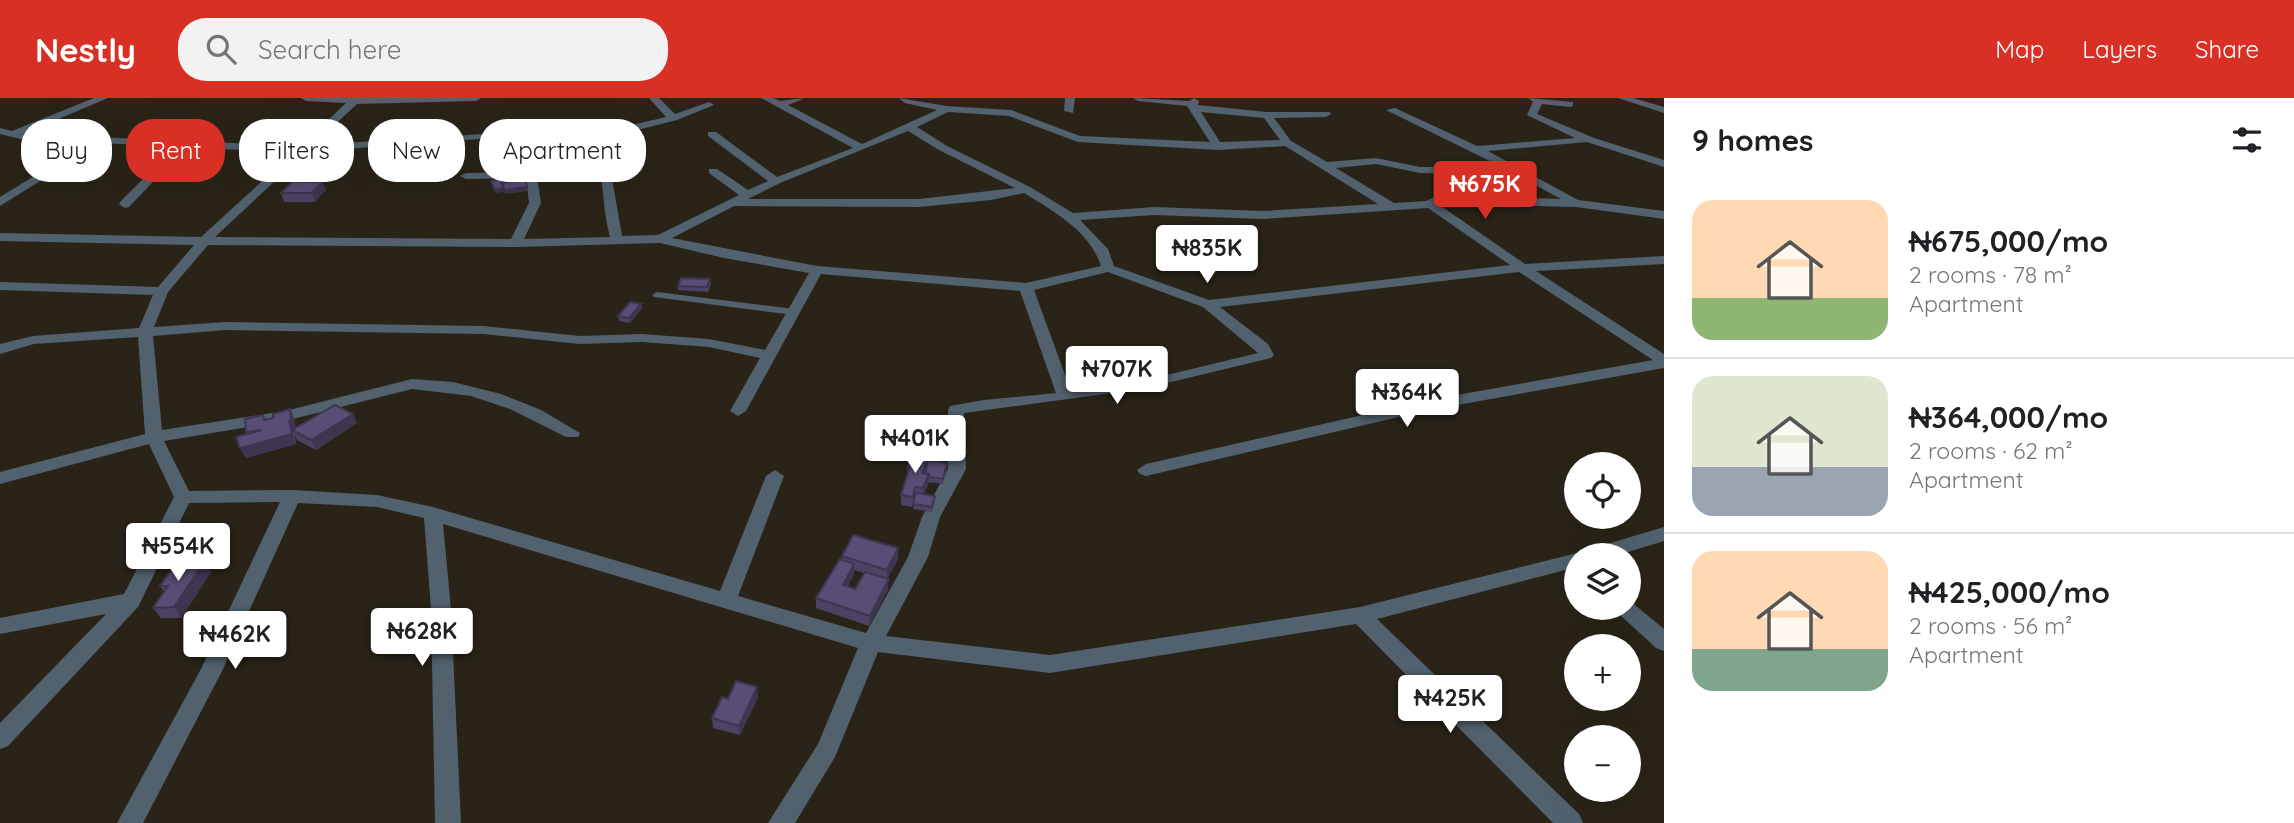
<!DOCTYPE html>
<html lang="en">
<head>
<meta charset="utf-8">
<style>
  :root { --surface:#fff; --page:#f2f2f2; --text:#202124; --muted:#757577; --line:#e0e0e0; --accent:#d93025 }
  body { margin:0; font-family:Quicksand,sans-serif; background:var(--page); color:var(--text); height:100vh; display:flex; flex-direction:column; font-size:26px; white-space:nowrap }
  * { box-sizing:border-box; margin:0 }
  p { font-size:23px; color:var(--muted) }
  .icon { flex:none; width:38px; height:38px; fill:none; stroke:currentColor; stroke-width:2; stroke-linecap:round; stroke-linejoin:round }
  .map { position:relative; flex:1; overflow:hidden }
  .drawer { display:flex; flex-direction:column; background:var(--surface); width:630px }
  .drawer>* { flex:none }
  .banner { position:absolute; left:21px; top:21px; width:665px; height:63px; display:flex; gap:14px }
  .fabs { position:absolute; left:1564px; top:354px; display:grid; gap:14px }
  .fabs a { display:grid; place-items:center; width:77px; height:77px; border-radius:50%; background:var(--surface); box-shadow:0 7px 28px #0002; font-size:35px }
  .price { position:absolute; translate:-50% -60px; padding:0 16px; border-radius:7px; background:#fff; color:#222; font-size:23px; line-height:46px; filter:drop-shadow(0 2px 4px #0008) }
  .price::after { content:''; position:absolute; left:50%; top:42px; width:21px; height:16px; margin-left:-10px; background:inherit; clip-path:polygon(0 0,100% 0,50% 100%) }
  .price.active { background:var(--accent); color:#fff }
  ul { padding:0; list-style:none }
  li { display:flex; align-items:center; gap:21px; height:175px; padding:0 28px }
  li+li { border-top:2px solid var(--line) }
  li span { display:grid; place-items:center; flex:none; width:196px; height:140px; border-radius:21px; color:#555 }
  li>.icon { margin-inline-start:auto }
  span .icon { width:84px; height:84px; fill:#fffc; stroke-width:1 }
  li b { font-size:30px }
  h2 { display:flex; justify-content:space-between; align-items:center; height:84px; padding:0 28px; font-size:30px }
  .pill { padding:0 24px; border-radius:28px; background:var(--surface); box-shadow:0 7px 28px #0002; font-size:24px; line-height:63px }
  .pill.active { background:var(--accent); color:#fff }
  header { display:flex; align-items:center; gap:42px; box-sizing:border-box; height:98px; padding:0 35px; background:var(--accent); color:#fff }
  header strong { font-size:33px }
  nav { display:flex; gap:38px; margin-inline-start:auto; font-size:24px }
  .search { width:490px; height:63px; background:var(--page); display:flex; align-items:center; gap:18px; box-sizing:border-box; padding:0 24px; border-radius:28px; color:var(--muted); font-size:26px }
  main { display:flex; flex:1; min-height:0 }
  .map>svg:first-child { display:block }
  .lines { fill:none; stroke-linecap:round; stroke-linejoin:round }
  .service { fill:#51616e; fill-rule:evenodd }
  .minor { fill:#51616e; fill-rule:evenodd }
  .wall { fill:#4c4264; fill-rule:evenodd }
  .shaded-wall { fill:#3e3651 }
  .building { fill:#584d74; stroke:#3e3651; stroke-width:2 }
</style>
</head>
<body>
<header>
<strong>Nestly</strong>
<div class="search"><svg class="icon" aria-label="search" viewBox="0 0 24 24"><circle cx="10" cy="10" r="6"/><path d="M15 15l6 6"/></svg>Search here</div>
<nav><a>Map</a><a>Layers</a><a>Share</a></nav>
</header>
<main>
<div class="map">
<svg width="1664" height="725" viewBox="0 0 1664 725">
  <rect width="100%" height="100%" fill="#2a2418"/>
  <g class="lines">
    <!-- service -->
    <path class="service" d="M657 194 794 211 799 214 794 217 654 199 652 197Z"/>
    <!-- minor -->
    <path class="minor" d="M94 0H108L23 36 301 48 346 5 306 3 301 0H481L476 3 357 6 313 47 530 33 541 105 524 141 610 139C600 101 605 62 588 26L597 24 602 34 666 19 649 0H659L675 16 709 4 714 7 677 22 605 40 622 138 658 137 739 97 709 75V71H717L748 92 768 83 708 38V34H716L777 79 853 50 761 0H773L780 3 805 0 788 7 862 46 937 12 905 5 899 0 947 8 1011 12 1080 38 1210 44 1187 8 1138 3 1133 0 1189 3 1194 0 1199 3 1198 7 1267 14H1330L1331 16 1326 19 1274 20 1291 43 1327 64 1376 60 1420 69H1502L1386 12 1395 10 1477 48 1575 40 1527 17 1533 4 1528 0 1573 4V8L1570 9 1542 6 1537 16 1594 40 1664 62V69L1587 44 1488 53 1578 102 1664 113V121L1576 109 1438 106 1525 166 1664 158V166L1536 173 1664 256V270L1429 312 1146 378 1140 376 1137 372 1146 366 1429 302 1653 262 1519 174 1220 209 1268 246 1274 257 1271 260 1142 291 964 315 966 371 940 419 928 459 886 538 1050 557 1360 509 1577 455 1584 457H1577V469L1377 521 1579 716 1583 725H1553L1356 526 1050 575 878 554 835 659 795 725H768L818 646 858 550 443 426 451 511 461 725H435L431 511 424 420 377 409 298 405 221 575 143 725H117L201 571 280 404 189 405 138 509 8 648 0 651V625L106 516 0 536V520L124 496 174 399 149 346 0 386V374L145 336 138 239 34 246 0 256V246L33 238 139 230 153 197 0 192V184L158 189 194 147 0 143V135L201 139 294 54 196 50 166 70 129 109 125 110 119 106 121 103 158 66 183 49 101 45 0 108V99L88 45 24 42 0 36V30L12 33ZM948 14 1009 18 1078 44 1218 52 1285 48 1378 106 1263 113 1154 109 1073 115 1030 89 947 48 917 29ZM1201 14 1264 20 1280 42 1220 44ZM908 33 939 52 1015 90 919 101H748L780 85ZM521 38 525 74 466 75 460 78 466 81 526 80 529 105 511 141 215 139 306 54ZM1376 66 1420 75 1515 76 1561 101 1437 98 1426 103 1394 105 1336 70ZM1024 95C1053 113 1090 133 1101 168L1026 185 817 168 672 140 734 108 919 109 991 102ZM1428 110 1510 167 1209 202 1114 168 1108 151 1080 122 1154 117 1263 121ZM660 145 724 160 809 175 765 252 709 241 642 236 580 238 483 228 225 224 154 229 168 194 208 147 516 149ZM1108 174 1203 209 1258 255 1167 277 1071 293 1034 192ZM821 176 1020 193 1056 295 984 302 950 308 948 312V371L922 419 908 459 866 535 738 498 784 378 775 372 766 378 720 493 433 409 377 397 292 392 189 393 164 343 285 323 412 291 471 298 510 311 566 339H578L580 335 541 312 501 296 453 284 412 281 285 313 162 332 153 238 225 232 483 236 580 246 642 244 709 249 760 260 730 313 738 318 746 313Z
      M1065 0H1075L1073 15 1064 13Z
      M1618 0H1633L1664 9V15Z
      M1664 429V443L1618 457H1584L1587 452Z
      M1629 502 1664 531V553L1656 550 1618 515 1615 509H1629Z"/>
  </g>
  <!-- wall -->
  <path class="wall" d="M322 84 326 92 315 104H284L281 95Z
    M710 181 711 186 708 194 678 192V188Z
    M641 206 642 210 630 225 619 223 618 218Z
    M290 311 294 321 296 330 357 325 316 352 297 342 295 337 296 346 246 360 240 350 247 336 246 334 263 317 266 322 273 320Z
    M908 364 927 368 947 365 943 386 929 384 924 396 935 398 932 414 913 411 915 399 912 409 901 407V397L908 374H907Z
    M842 458 898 461 887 481 888 492 869 528 816 510V500L841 462ZM854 472 864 475 855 491 848 488 854 476Z
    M204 464 211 474 181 520H161L153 510 164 494 160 488Z
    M758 599 740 637 713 630 712 620 728 601Z"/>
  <!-- shaded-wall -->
  <path class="shaded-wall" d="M322 84 326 92 315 104 312 95Z
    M527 89 528 93 505 96 504 92Z
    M503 90 504 94 495 95 494 91Z
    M641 206 642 210 630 225 629 220Z
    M290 311 294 321 296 332H292L296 346 246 360 240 350Z
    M353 316 357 325 316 352 311 342Z
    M929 376 928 386 922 400 923 390Z
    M898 450V461L887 482V472Z
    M204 464 211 474 181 520 174 509Z
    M854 466V476L843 497V487Z
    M889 481 888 492 869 528 870 518Z
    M757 589 758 599 740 637 739 628Z"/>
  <!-- building -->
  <path class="building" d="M500 81 503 90 494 91 491 83Z
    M525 82 527 89 504 92 503 85Z
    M292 84H322L312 95H281Z
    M681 180 710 181 707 189 678 188Z
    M630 204 641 206 629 220 618 218Z
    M335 307 353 316 311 342 292 332Z
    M290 311 291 322 289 323 292 336 240 350 236 339 262 332 246 334 245 321 263 317 264 322 273 320V316Z
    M910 356 928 359 923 375 929 376 923 390 915 389 913 399 901 397 911 365 908 364Z
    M928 362 947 365 943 381 929 379V376H925Z
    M916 395 935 398 932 409 913 406Z
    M853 437 898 450 887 472 842 458Z
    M840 461 854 466 843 487 855 491 865 474 889 481 870 518 816 500Z
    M204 464 174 509 153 510 168 488H160L176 465Z
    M736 583 757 589 739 628 712 620 722 599 728 601Z"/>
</svg>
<div class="fabs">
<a><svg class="icon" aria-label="locate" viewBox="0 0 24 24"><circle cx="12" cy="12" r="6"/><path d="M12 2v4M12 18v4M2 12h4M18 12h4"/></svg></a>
<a><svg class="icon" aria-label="layers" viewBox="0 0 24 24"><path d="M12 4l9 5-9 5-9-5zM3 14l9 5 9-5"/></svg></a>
<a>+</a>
<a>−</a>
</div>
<b class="price active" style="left:1485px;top:123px">₦675K</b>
<b class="price" style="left:1207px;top:187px">₦835K</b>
<b class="price" style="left:1117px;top:308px">₦707K</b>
<b class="price" style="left:1407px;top:331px">₦364K</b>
<b class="price" style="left:915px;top:377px">₦401K</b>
<b class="price" style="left:178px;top:485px">₦554K</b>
<b class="price" style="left:422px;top:570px">₦628K</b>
<b class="price" style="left:235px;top:573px">₦462K</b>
<b class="price" style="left:1450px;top:637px">₦425K</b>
<div class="banner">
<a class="pill">Buy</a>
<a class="pill active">Rent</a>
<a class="pill">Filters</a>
<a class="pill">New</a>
<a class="pill">Apartment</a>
</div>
</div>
<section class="drawer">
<h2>9 homes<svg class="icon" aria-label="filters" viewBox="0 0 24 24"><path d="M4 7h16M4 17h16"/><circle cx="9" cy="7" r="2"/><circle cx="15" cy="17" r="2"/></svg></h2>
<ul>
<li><span style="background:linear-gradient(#ffd9b3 70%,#8fb573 0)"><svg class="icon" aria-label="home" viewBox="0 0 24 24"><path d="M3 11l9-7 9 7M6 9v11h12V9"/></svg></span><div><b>₦675,000/mo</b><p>2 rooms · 78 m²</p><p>Apartment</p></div></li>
<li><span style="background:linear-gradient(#dfe7d0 65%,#9aa5b1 0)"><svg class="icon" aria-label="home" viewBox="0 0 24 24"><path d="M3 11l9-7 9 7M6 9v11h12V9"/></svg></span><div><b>₦364,000/mo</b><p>2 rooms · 62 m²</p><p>Apartment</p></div></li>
<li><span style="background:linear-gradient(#ffd9b3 70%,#7fa58c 0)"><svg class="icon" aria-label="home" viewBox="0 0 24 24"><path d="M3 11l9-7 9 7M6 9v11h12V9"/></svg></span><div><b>₦425,000/mo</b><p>2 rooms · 56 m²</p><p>Apartment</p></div></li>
</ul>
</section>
</main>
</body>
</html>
